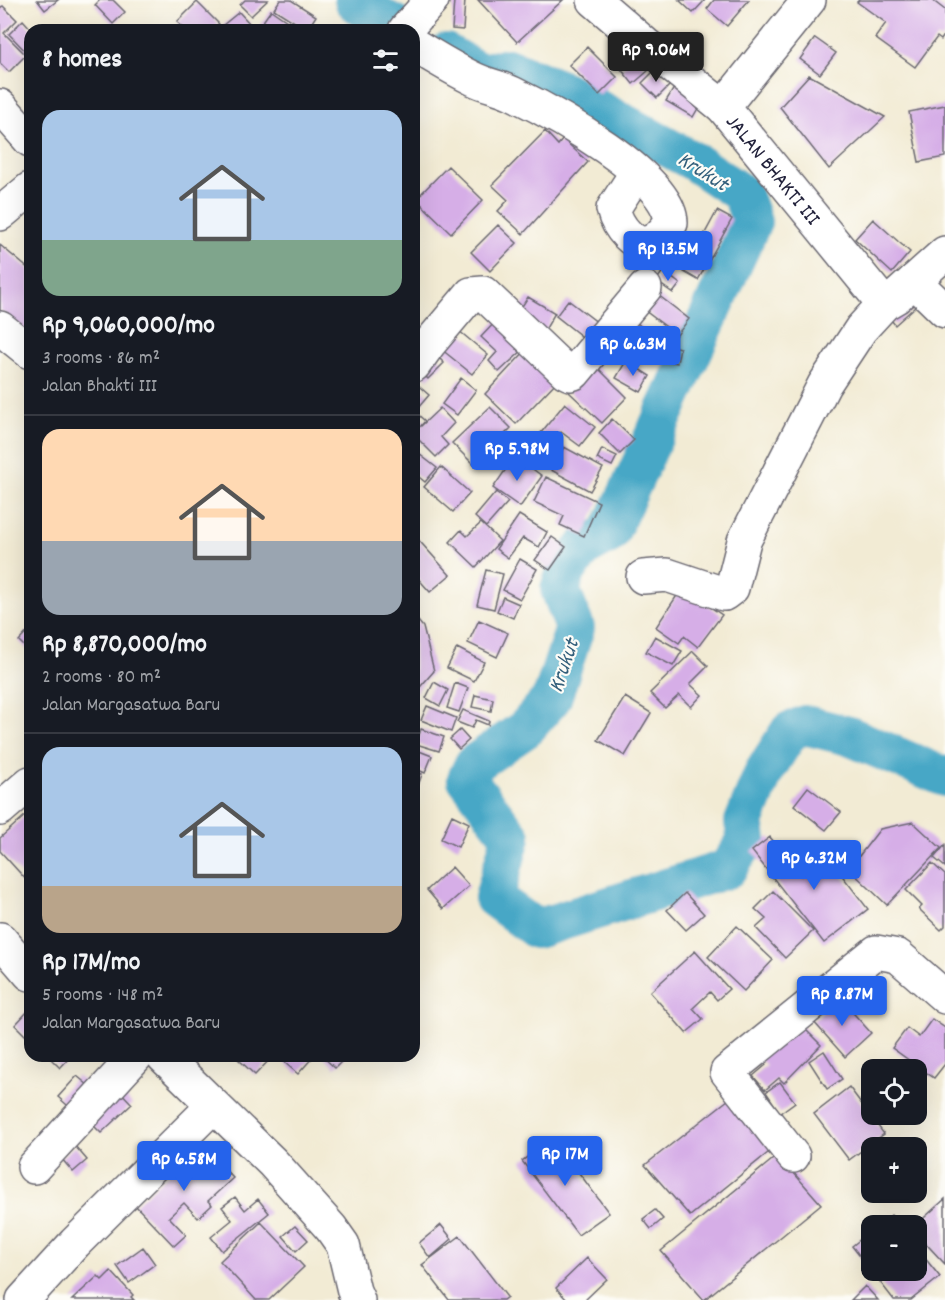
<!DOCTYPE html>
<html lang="en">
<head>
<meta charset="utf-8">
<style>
  :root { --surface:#171b24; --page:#242831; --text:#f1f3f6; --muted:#9ea1a6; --line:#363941; --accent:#2563eb }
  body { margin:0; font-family:Dekko,sans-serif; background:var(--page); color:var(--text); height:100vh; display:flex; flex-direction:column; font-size:22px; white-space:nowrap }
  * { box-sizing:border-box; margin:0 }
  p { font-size:20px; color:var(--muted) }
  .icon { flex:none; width:33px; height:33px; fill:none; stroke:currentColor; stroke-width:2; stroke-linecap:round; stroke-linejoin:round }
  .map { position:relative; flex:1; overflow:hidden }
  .details { position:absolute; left:24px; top:24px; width:396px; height:1038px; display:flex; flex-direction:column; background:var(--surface); border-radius:18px; box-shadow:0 6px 24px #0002 }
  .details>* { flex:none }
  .controls { position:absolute; left:861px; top:1059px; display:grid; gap:12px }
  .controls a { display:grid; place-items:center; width:66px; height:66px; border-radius:12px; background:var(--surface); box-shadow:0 6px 24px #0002; font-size:30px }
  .price { position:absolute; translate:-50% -51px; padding:0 14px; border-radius:6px; background:var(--accent); color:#fff; font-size:20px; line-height:39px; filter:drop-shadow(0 2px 3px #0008) }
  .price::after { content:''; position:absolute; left:50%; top:36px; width:18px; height:14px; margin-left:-9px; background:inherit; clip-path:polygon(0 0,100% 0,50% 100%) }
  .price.active { background:#222; color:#fff }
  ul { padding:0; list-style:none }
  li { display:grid; align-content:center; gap:12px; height:318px; padding:0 18px }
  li+li { border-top:2px solid var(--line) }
  li span { display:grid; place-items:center; height:186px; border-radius:18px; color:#555 }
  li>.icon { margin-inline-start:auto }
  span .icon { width:108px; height:108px; fill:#fffc; stroke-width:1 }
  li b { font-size:26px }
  h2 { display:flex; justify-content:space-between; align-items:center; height:72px; padding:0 18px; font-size:26px }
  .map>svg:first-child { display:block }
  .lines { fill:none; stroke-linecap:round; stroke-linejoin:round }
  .river { stroke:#46a7c6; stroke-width:40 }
  .building { fill:#d6aee7 }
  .minor-casing { stroke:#6b6871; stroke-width:36 }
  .minor { stroke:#fff; stroke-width:33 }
  .labels { text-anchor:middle; stroke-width:4.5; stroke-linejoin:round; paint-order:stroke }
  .street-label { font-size:21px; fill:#22223b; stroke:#fdfcf7 }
  .water-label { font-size:22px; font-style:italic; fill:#325e7a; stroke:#fdfcf7 }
</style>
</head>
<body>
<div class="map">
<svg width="945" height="1300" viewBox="0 0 945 1300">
  <rect width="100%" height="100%" fill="#fdfcf7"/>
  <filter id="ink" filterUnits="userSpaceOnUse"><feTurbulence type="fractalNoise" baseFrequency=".0167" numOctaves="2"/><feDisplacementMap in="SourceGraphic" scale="12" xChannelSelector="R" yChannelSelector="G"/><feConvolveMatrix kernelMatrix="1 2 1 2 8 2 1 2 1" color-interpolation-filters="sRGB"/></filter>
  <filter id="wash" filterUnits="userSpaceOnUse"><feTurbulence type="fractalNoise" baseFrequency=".008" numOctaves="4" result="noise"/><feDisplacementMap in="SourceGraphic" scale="24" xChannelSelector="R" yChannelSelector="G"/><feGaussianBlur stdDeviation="1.35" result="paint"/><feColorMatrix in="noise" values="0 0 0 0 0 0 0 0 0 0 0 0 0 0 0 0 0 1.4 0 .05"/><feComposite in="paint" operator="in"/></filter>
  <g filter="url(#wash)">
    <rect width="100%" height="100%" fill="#f2ebd4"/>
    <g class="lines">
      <!-- river -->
      <path class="river" d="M354 0 363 8 405 30
        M446 53 481 73 507 68 564 91 693 161 742 194 752 222 609 534 584 548 567 570 560 589 575 628 552 698 525 729 474 764 467 779 511 837 494 898 536 929 727 869 747 840 744 822 764 772 790 731 805 725 849 736 945 777"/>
    </g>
    <g id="blocks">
      <!-- building -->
      <path class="building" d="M37 0H58L45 10Z
        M100 0H113L125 12 113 24 95 5Z
        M245 0H268L251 16 240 5Z
        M280 0H291L316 16 307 30 274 9Z
        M454 0H465L463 30 452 29Z
        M478 0H563L517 42Z
        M679 0H705L693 13Z
        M714 0H749L727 26 707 9Z
        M859 0H932L945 10V34L941 40 937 37 915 67 875 38 886 23 857 2Z
        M197 2 219 24 213 30H186L177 22Z
        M3 6 17 20 4 33 26 55 9 72 0 63V8Z
        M271 10 300 30H257Z
        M239 12 250 24 243 30H217Z
        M23 20 32 30H30V56L9 34Z
        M815 38 836 53 820 74 800 59Z
        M587 47 617 77 599 95 569 65Z
        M636 57 648 71 633 84 621 69Z
        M656 69 671 84 657 98 642 83Z
        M809 75 885 117 829 169 780 107Z
        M679 80 705 96 693 117 666 101Z
        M945 105V157L919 162 909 112Z
        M545 131 558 145 563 139 588 162 523 234 498 211 508 200 492 185Z
        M448 166 483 200 451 233 416 199Z
        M717 211 732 219 698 280 684 272Z
        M873 219 910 252 892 273 855 239Z
        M498 225 517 243 490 271 471 252Z
        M0 245 30 270V335L0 310Z
        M663 271 680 284 673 293 656 281Z
        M653 291 689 319 677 335 640 307Z
        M904 295 915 307 895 325 885 312Z
        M528 297 555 313 545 330 517 314Z
        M568 300 598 323 585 339 556 316Z
        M628 315 660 343 680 348 677 363 650 356 617 327Z
        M498 319 526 347 499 372 489 361 497 352 481 337Z
        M458 330 488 355 472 374 441 349Z
        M527 349 559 379 516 424 485 394Z
        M435 354 444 363 428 379 419 370Z
        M626 361 650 376 641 392 616 378Z
        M595 365 627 397 602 423 569 392Z
        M461 378 476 390 457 415 442 404Z
        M414 382 429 395 418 408 414 404Z
        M565 403 595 427 580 446 561 432 548 449 536 439Z
        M490 407 511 428 474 465 452 443Z
        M440 408 454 423 441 437 448 445 436 457 414 435V411L425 421 420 427Z
        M612 419 634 440 620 454 599 433Z
        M564 447 603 468 590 491 551 470Z
        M602 449 617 456 612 466 597 459Z
        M414 450 437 468 425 482 414 473Z
        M515 456 542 476 520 507 493 488Z
        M441 467 470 493 453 512 424 487Z
        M546 477 599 502 584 536 560 525 564 516 534 502Z
        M496 492 508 502 486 527 475 517Z
        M519 515 547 532 539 547 523 538 508 558 496 549Z
        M481 523 500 541 476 567 450 542 461 530 467 536Z
        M414 535 450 575 430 592 414 574Z
        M552 537 566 547 550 570 535 560Z
        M520 559 537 569 520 599 503 590Z
        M486 570 503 574 494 609 477 605Z
        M682 588 722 615 698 647 684 636 679 643 656 627Z
        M503 597 519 604 513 618 497 611Z
        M414 616 423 627 434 671 414 694Z
        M479 620 508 633 497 657 468 643Z
        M30 629V652L19 641Z
        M655 636 682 651 673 666 646 652Z
        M457 648 484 662 474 681 447 668Z
        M693 651 708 666 690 684 702 695 691 707 679 695 665 708 650 693Z
        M434 682 448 690 440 706 426 698Z
        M455 683 468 688 459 712 447 708Z
        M475 695 493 699 491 711 472 707Z
        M625 697 651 713 625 756 598 740Z
        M427 706 456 718 451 732 421 720Z
        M463 710 489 721 488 725 476 720 472 728 457 722Z
        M421 729 444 737 439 751 416 744Z
        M460 730 469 740 459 749 450 739Z
        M414 749 432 756 425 773 414 768Z
        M414 771 422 774 417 789 414 788Z
        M808 787 841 812 826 830 794 805Z
        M27 814 30 817V884L0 851V838Z
        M452 815 469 823 458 847 441 839Z
        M913 822 941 848 887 905 849 869 880 829Z
        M770 837 801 876 827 856 868 909 824 943 752 851Z
        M945 845V867L934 858Z
        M932 863 945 875V926L941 930 919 909 922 906 906 890Z
        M452 867 469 886 443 909 427 890Z
        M773 891 813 931 785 958 756 928 766 919 755 909Z
        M685 893 704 914 686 930 667 910Z
        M737 926 773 960 744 991 708 957Z
        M695 951 729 989 717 1000 710 992 693 1008 703 1019 686 1033 650 992Z
        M839 997 871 1033 845 1057 813 1021Z
        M30 1009V1040L15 1025Z
        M932 1019 945 1028V1064L934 1078 892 1048 907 1028 919 1037Z
        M797 1021 821 1045 784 1083 779 1078 765 1090 753 1076 766 1065 759 1059Z
        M824 1051 842 1079 827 1089 809 1061Z
        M48 1056H71L60 1068Z
        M241 1056H273L255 1075 238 1059Z
        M277 1056H314L298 1074Z
        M322 1056H347L335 1068Z
        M77 1076 94 1090 75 1112 58 1097Z
        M780 1082 795 1102 780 1113 766 1092Z
        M849 1087 884 1134 849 1160 814 1114Z
        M117 1088 132 1104 101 1133 86 1118Z
        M733 1096 774 1148 690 1216 645 1165Z
        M553 1138 609 1213 578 1235 522 1161Z
        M201 1144 233 1178 208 1201 212 1205 198 1218 184 1203 169 1217 186 1235 174 1246 135 1205Z
        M75 1146 87 1160 73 1172 61 1158Z
        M778 1155 821 1204 704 1300 661 1251Z
        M235 1197 245 1210 258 1199 269 1213 222 1251 211 1237 232 1220 222 1207Z
        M945 1199V1264L916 1233V1225Z
        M655 1210 663 1219 651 1229 643 1219Z
        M891 1215 900 1226H878Z
        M261 1222 304 1267 269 1300H256L220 1261Z
        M441 1225 452 1239 430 1258 419 1243Z
        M295 1226 308 1240 296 1251 283 1236Z
        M872 1230V1270H916V1247L940 1277 911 1300H894L852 1246Z
        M460 1236 507 1297 503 1300H449L422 1265Z
        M143 1247 155 1264 129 1283 117 1266Z
        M587 1258 607 1279 585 1300H567L556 1288Z
        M111 1271 133 1295 131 1297 134 1300H72L98 1276 102 1280Z
        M865 1286 878 1300H851Z"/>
    </g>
  </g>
  <g filter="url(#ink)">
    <use href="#blocks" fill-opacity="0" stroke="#6b6871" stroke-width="1.5"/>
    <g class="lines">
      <defs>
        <g id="minor">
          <path id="s1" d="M594 0 645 44 723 107 884 304"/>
          <path d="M405 30 432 0"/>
          <path d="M414 45C434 57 453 69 474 79 486 85 500 87 512 93 551 112 671 176 671 223 666 228 660 237 654 240 634 252 617 225 613 209L637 172"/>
          <path d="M0 106 30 140"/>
          <path d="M723 107 809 0"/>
          <path d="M0 214 30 189"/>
          <path d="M914 281 945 311"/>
          <path d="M0 328 30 352"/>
          <path d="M414 365 429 344 471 294 483 293 566 372 570 374 574 373 645 288"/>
          <path d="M643 577 667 575 724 594 732 588 744 541 824 385 861 329 884 304 896 297 945 253"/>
          <path d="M0 809 30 783"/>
          <path d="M0 939 30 974"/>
          <path d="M163 1056 273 1163 331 1228 343 1245 354 1291 358 1300"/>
          <path d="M793 1156 727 1072 876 952 898 956 945 997"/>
          <path d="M34 1167 136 1056"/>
          <path d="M23 1300 75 1243 213 1106"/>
        </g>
      </defs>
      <!-- minor casing -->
      <use href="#minor" class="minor-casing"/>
      <!-- minor -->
      <use href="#minor" class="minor"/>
    </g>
  </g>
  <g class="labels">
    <!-- street labels -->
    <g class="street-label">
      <text dy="7" stroke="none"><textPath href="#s1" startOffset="248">JALAN BHAKTI III</textPath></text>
    </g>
    <!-- water labels -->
    <g class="water-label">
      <text transform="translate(704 170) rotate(32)" y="8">Krukut</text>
      <text transform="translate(562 665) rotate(-71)" y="8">Krukut</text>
    </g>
  </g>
</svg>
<div class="controls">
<a><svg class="icon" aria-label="locate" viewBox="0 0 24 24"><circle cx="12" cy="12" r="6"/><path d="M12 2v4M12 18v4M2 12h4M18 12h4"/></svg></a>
<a>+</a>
<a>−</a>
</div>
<b class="price active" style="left:656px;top:83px">Rp 9.06M</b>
<b class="price" style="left:668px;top:282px">Rp 13.5M</b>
<b class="price" style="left:633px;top:377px">Rp 6.63M</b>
<b class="price" style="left:517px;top:482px">Rp 5.98M</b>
<b class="price" style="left:814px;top:891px">Rp 6.32M</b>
<b class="price" style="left:842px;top:1027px">Rp 8.87M</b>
<b class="price" style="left:565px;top:1187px">Rp 17M</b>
<b class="price" style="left:184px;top:1192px">Rp 6.58M</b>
<section class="details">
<h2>8 homes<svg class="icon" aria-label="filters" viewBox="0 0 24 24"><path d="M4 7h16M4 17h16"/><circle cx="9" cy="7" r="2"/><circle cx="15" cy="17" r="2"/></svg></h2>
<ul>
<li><span style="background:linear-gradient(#a9c7e8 70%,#7fa58c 0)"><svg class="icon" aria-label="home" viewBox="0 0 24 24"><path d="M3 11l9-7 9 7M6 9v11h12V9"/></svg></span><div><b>Rp 9,060,000/mo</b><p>3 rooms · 86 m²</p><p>Jalan Bhakti III</p></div></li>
<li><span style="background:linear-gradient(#ffd9b3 60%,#9aa5b1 0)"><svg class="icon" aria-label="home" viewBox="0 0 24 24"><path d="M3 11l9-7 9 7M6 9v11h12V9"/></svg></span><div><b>Rp 8,870,000/mo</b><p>2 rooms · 80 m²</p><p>Jalan Margasatwa Baru</p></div></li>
<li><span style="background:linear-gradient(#a9c7e8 75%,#b9a48a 0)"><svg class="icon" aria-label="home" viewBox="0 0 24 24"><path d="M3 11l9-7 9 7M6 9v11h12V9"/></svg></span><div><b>Rp 17M/mo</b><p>5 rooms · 148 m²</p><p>Jalan Margasatwa Baru</p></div></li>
</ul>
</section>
</div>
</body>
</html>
